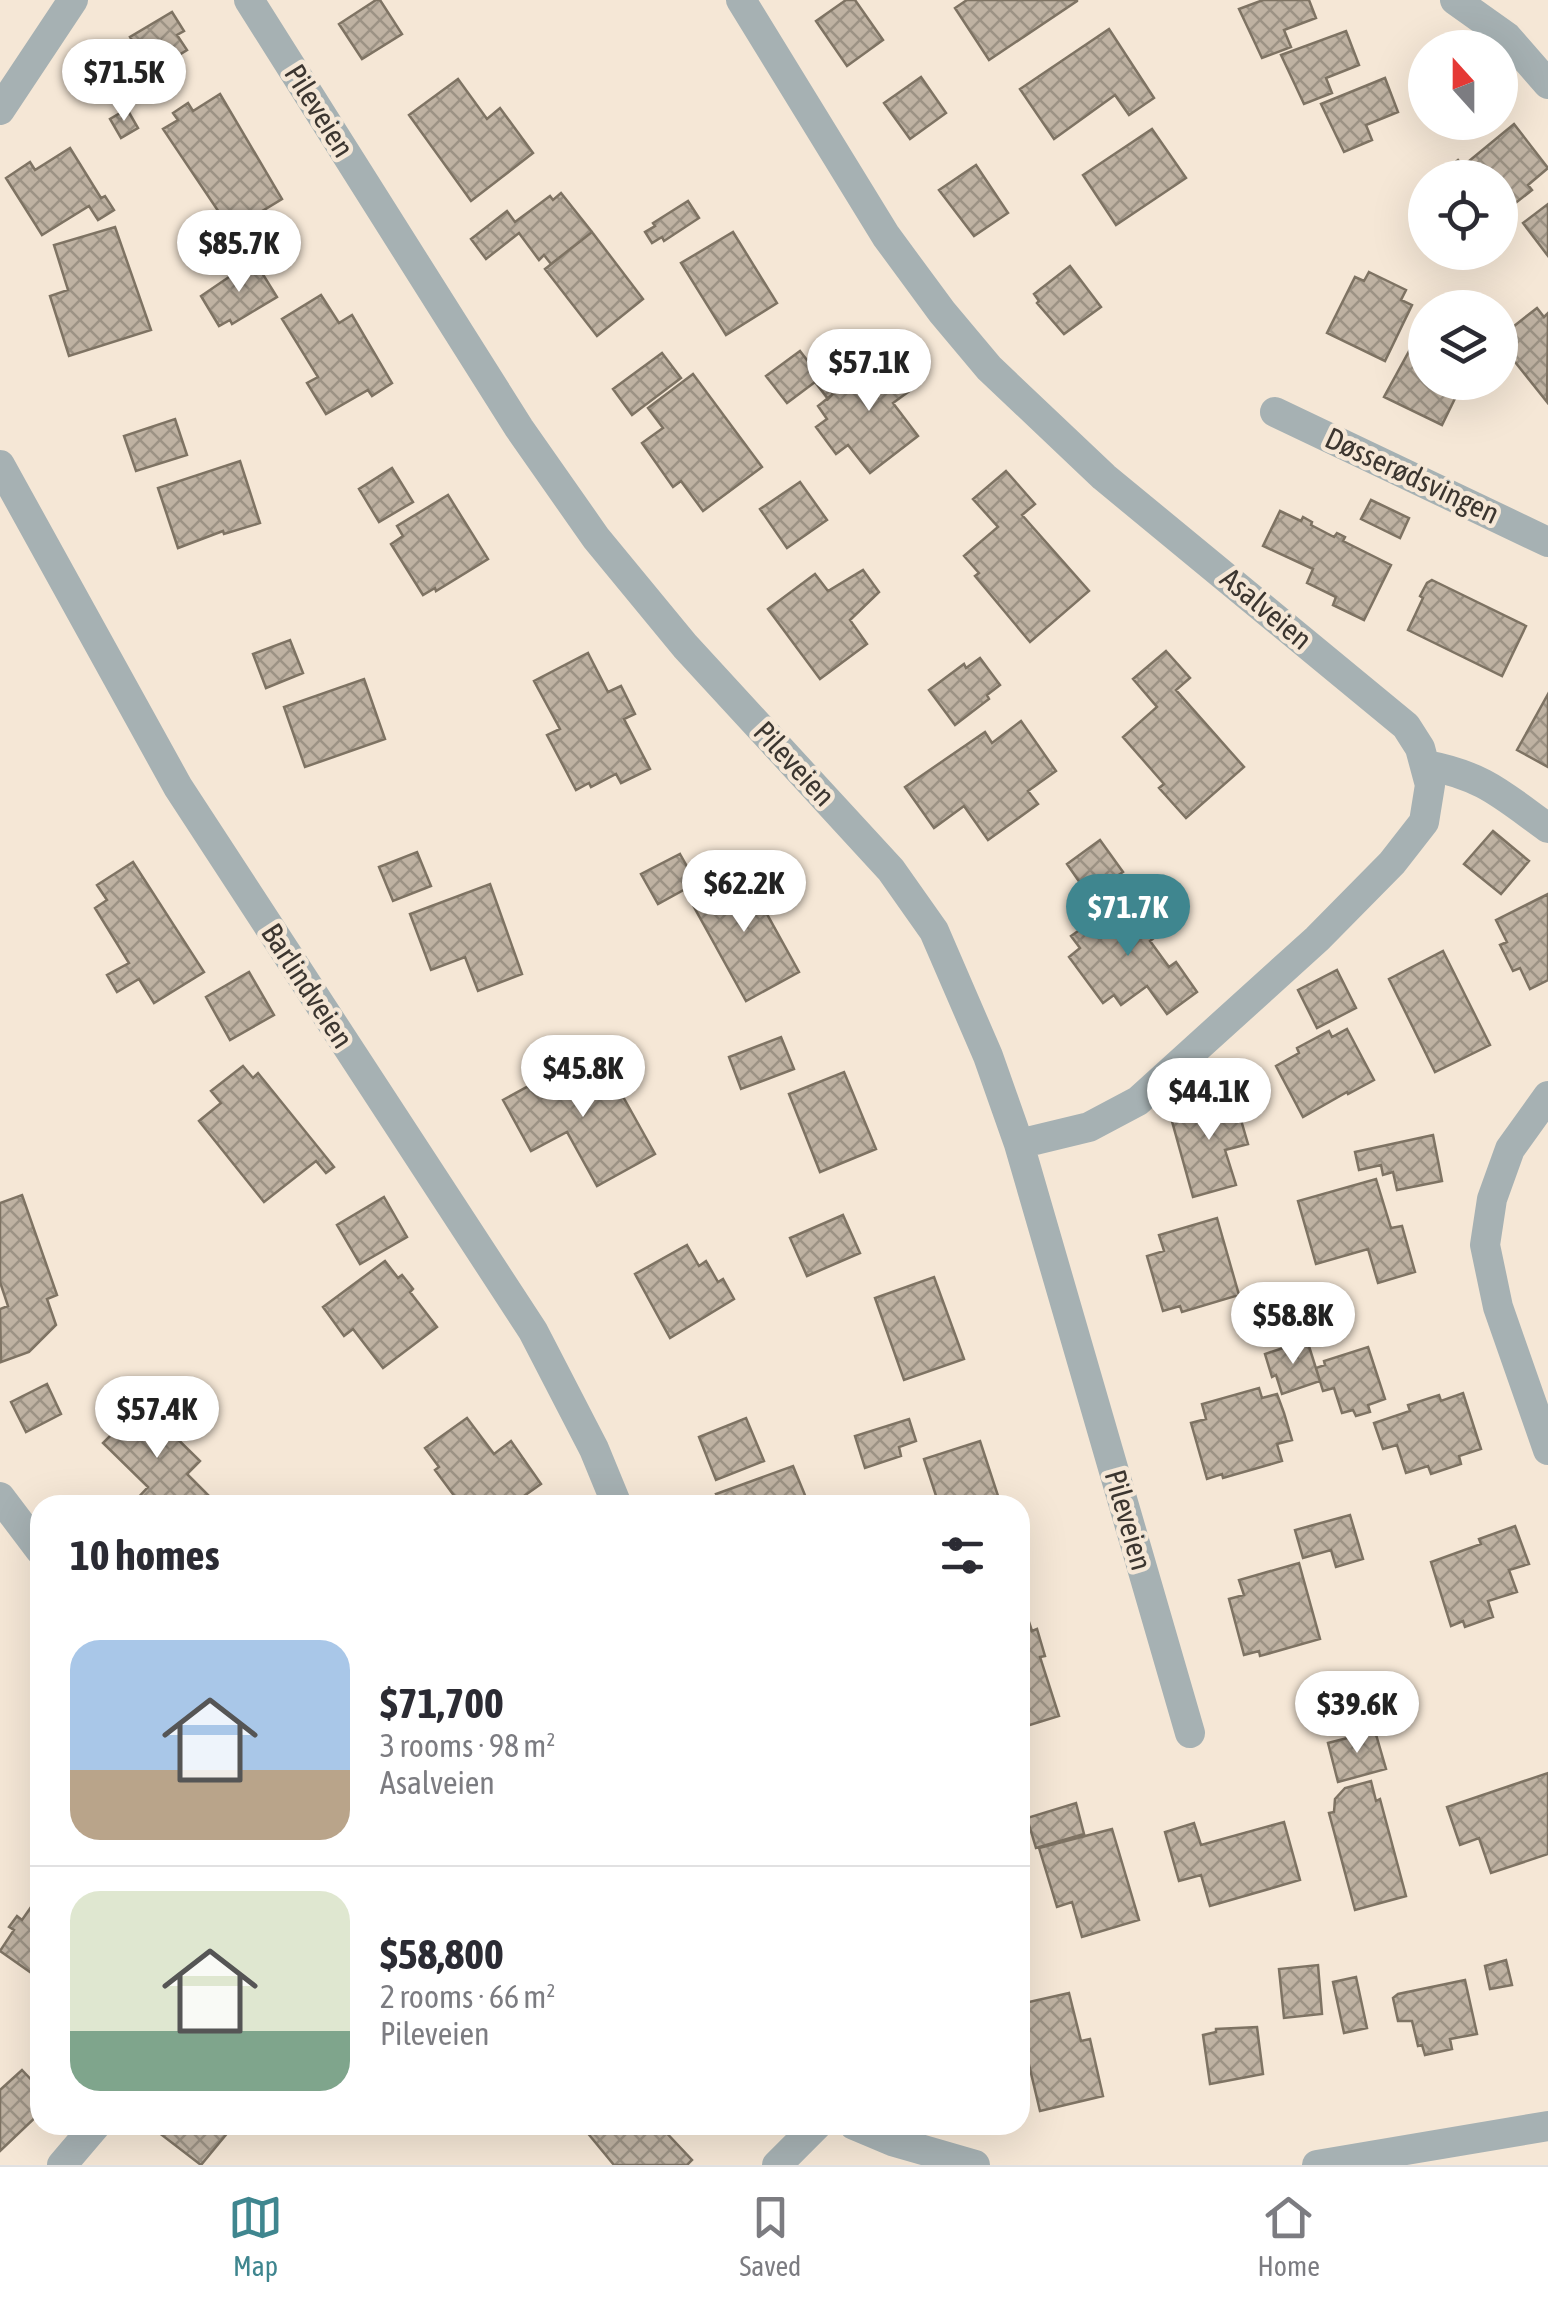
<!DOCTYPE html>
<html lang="en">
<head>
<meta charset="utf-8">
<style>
  :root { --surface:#fff; --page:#f7f7f7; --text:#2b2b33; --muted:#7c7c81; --line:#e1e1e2; --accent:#3f868f }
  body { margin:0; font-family:"Asap Condensed",sans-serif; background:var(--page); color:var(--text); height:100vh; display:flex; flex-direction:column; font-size:38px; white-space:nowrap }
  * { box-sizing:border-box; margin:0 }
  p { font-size:32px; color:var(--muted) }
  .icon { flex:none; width:55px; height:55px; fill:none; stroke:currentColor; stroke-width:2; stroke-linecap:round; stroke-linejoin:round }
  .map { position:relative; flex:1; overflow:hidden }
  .details { position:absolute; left:30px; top:1495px; width:1000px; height:640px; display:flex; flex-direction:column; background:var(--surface); border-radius:30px; box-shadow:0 10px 40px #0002 }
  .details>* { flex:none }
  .needle { width:65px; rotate:339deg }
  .buttons { position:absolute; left:1408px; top:30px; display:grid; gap:20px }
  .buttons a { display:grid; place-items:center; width:110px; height:110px; border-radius:50%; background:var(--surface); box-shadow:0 10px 40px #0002; font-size:50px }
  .price { position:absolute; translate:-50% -85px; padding:0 22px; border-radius:35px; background:#fff; color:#222; font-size:32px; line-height:65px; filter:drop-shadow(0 2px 5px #0008) }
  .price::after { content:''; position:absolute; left:50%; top:60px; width:30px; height:22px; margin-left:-15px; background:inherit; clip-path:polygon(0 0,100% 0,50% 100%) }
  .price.current { background:var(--accent); color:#fff }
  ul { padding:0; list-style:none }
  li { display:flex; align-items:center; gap:30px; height:250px; padding:0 40px }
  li+li { border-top:2px solid var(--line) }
  li span { display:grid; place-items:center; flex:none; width:280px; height:200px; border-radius:30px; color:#555 }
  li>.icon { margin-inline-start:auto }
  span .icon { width:120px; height:120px; fill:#fffc; stroke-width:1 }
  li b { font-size:42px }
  h2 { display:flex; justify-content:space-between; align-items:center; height:120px; padding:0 40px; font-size:42px }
  .menu { display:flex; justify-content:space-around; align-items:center; height:140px; border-top:2px solid var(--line); background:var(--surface); font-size:28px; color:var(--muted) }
  .menu a { display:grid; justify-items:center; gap:5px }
  .menu .current { color:var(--accent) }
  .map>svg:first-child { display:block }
  .building { fill:url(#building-cross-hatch); stroke:#7e7363; stroke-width:2.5 }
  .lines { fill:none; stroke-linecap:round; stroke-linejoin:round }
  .street { stroke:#a6b1b3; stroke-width:30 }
  .labels { text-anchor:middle; stroke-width:9; stroke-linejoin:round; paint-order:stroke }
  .street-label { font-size:30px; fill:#3c3630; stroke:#f5e7d6 }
</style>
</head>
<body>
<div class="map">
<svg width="1548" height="2165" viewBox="0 0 1548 2165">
  <defs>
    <pattern id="building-cross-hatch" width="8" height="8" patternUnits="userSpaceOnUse" patternTransform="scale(2.5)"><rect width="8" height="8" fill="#bfb2a2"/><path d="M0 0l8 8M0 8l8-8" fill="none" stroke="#9c9284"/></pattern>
  </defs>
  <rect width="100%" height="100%" fill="#f5e7d6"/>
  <!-- building -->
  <path class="building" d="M376 0H380L402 34 362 59 339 24Z
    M846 0H855L883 40 847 66 816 21Z
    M967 0H1077V1L989 60 955 8Z
    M1263 0H1309L1316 18 1284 30 1291 47 1262 58 1239 9Z
    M172 12 184 31 177 35 187 50 151 72 130 37Z
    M1109 29 1154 98 1129 115 1115 95 1054 139 1020 89Z
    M1346 31 1359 65 1326 78 1332 93 1304 104 1281 55Z
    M921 77 946 113 910 139 884 103Z
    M1385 78 1398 112 1366 125 1372 140 1344 152 1321 104Z
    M458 79 487 119 500 108 533 153 471 201 409 115Z
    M220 94 282 199 231 230 163 129 178 120 173 113 188 103 193 111Z
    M127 109 138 128 121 138 110 119Z
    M1514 124 1548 168 1528 185 1532 190 1513 205 1509 200 1500 207V178H1436L1458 160 1463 166Z
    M1152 129 1186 178 1116 225 1083 175Z
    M70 148 101 198 105 196 114 210 98 220 89 206 42 235 6 178 30 162 35 170Z
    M976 165 1008 213 974 236 939 190Z
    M561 193 592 232 551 264 544 255 539 260 519 233 486 259 471 239 507 211 515 222 550 196 553 200Z
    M688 201 699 218 664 241 662 237 652 243 645 232 655 226 653 223Z
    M1548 204V256L1523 223Z
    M115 227 151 330 69 356 50 296 68 290 54 245Z
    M592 232 643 299 597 336 545 269Z
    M733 232 777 303 726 335 681 263Z
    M254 260 277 297 232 324 230 320 219 326 201 296Z
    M1070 266 1101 307 1064 334 1037 303 1039 301 1034 294Z
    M1369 272 1406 290 1401 300 1412 305 1385 361 1327 333 1355 277 1364 281Z
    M321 295 339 323 352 315 392 383 372 396 368 390 326 414 307 383 318 377 282 319Z
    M1537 308 1544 317 1548 313 1547 402 1500 343V337Z
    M1419 333 1425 336V382H1463L1442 425 1384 397Z
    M800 351 833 394 828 399 815 382 787 403 766 376Z
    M887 351 915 387 893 403 918 436 870 473 848 445 836 454 816 427 827 419 818 406Z
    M662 353 681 378 632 415 613 389Z
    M693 374 762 467 703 511 681 481 673 487 642 443 663 428 648 408Z
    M175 419 187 455 136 471 124 436Z
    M240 461 260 523 224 534 223 531 178 548 158 488Z
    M392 468 413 502 379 522 359 489Z
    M1006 471 1035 504 1022 515 1089 591 1030 642 975 576 979 573 964 556 998 527 973 499Z
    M800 482 827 520 787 548 760 509Z
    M448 495 488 559 436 591 435 588 423 595 391 544 403 536 397 526Z
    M1371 500 1409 518 1400 538 1361 519Z
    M1280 511 1301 521 1303 517 1312 522 1311 525 1334 537 1337 533 1345 537 1343 541 1391 565 1364 620 1333 605 1336 597 1307 583 1313 569 1263 546Z
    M863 570 879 592 850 620 867 644 820 679 768 609 815 574 828 591Z
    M1432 580 1526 626 1502 676 1408 630 1423 598 1420 596 1427 583Z
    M290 640 303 673 266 688 253 654Z
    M1166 651 1190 678 1176 690 1244 767 1186 818 1159 788 1164 784 1123 737 1157 707 1133 679Z
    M588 653 608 692 621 686 635 714 624 719 650 769 621 783 616 774 591 787 589 783 576 790 547 735 560 729 534 681Z
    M980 658 1000 685 987 695 989 699 955 725 929 690 964 664 966 668Z
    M364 679 385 739 305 767 284 707Z
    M1548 694V767L1517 750Z
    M1021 721 1056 771 1028 791 1038 804 988 840 964 806 934 828 905 787 985 732 992 743Z
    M1493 831 1529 861 1501 894 1464 864Z
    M1100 840 1123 872 1105 884 1118 903 1108 910 1095 891 1089 896 1067 864Z
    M417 852 431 886 393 901 379 867Z
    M680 854 701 891 696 894 691 886 658 904 641 874Z
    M133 862 204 972 154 1003 139 979 117 992 107 975 129 963 95 908 107 900 97 885Z
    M742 869 799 972 746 1001 689 898Z
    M490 884 522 974 478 991 465 957 431 970 410 914Z
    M1548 894V980L1530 989 1520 968 1513 971 1500 945 1507 942 1496 920Z
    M1122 900 1135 919 1147 910 1163 931 1150 941 1169 967 1176 962 1197 992 1167 1014 1147 986 1121 1005 1114 995 1103 1003 1069 957 1080 948 1071 936Z
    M1443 951 1490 1045 1435 1072 1389 979Z
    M1337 970 1356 1008 1317 1028 1298 990Z
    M249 972 274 1015 230 1040 206 997Z
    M1347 1029 1374 1080 1348 1094 1347 1092 1303 1117 1276 1066 1299 1053 1297 1048 1329 1031 1332 1037Z
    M781 1037 794 1069 741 1089 729 1057Z
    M602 1059 655 1154 597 1186 567 1132 531 1151 503 1100 556 1071 562 1081Z
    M243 1066 253 1078 258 1073 334 1167 326 1173 316 1161 264 1202 199 1121 221 1103 211 1091Z
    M844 1072 876 1149 820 1172 789 1094Z
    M1234 1096 1248 1144 1225 1150 1236 1185 1193 1197 1170 1114Z
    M1433 1135 1442 1181 1397 1190 1393 1172 1383 1175 1381 1165 1359 1170 1355 1152Z
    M1376 1179 1391 1228 1402 1226 1415 1272 1378 1283 1368 1249 1316 1264 1298 1201Z
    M22 1195 57 1295 47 1299 56 1325 29 1352 1 1362 0 1309 8 1306 0 1282V1203Z
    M384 1197 407 1237 360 1264 337 1225Z
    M843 1215 860 1253 807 1276 790 1238Z
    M1217 1218 1239 1295 1182 1312 1180 1306 1163 1311 1147 1256 1164 1251 1159 1235Z
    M687 1245 699 1266 706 1261 718 1282 723 1279 734 1299 670 1338 635 1274Z
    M385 1261 398 1278 402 1275 413 1289 410 1292 437 1327 383 1368 353 1329 344 1336 323 1307Z
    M934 1277 964 1359 904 1380 875 1298Z
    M1307 1340 1320 1381 1282 1394 1276 1375 1272 1377 1265 1354Z
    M1368 1347 1385 1399 1368 1405 1370 1412 1356 1416 1353 1410 1342 1413 1334 1388 1323 1391 1316 1368 1325 1365 1324 1361Z
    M47 1384 61 1414 26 1432 11 1402Z
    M1259 1388 1262 1398 1277 1394 1284 1413 1292 1440 1277 1444 1282 1461 1223 1478 1222 1474 1207 1479 1191 1423 1206 1419 1202 1404Z
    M1463 1393 1481 1449 1459 1456 1461 1464 1431 1474 1428 1466 1406 1473 1397 1445 1383 1449 1374 1423 1410 1411 1408 1405 1439 1395 1441 1401Z
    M142 1404 200 1461 187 1474 218 1505H137L134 1502 148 1487 103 1443Z
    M467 1418 494 1454 511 1441 541 1484 524 1496 530 1505H461L435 1470 439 1467 425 1448Z
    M746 1418 764 1461 716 1480 699 1437Z
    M909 1419 916 1441 899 1447 901 1456 865 1468 855 1436Z
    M980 1441 1001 1505H939L924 1459Z
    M793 1466 809 1505H721L716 1494Z
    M1350 1515 1363 1559 1336 1567 1331 1550 1303 1558 1295 1530Z
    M1515 1526 1529 1564 1509 1570 1517 1592 1488 1601 1493 1617 1465 1627 1463 1621 1451 1626 1431 1562 1481 1544 1479 1539Z
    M1299 1563 1320 1639 1260 1656 1259 1651 1244 1655 1229 1599 1244 1595 1239 1580Z
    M1025 1610 1032 1631 1037 1629 1045 1656 1040 1657 1059 1716 1020 1728V1611Z
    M1375 1731 1386 1769 1338 1782 1328 1743Z
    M1548 1773V1854L1491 1873 1479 1838 1460 1845 1447 1807Z
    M1371 1781 1376 1801 1380 1799 1406 1896 1355 1910 1329 1813 1334 1812 1335 1799 1345 1788Z
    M1076 1803 1084 1834 1036 1848 1027 1818Z
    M1284 1822 1300 1880 1210 1906 1201 1875 1179 1881 1165 1832 1194 1823 1201 1845Z
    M1112 1829 1139 1920 1082 1937 1072 1902 1057 1907 1039 1848Z
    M38 1897 40 1899V1979L0 1951 14 1930 9 1927 17 1916 22 1920Z
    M1506 1960 1512 1985 1490 1989 1485 1966Z
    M1318 1965 1322 2014 1284 2018 1279 1969Z
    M1356 1977 1367 2028 1344 2033 1333 1982Z
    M1465 1980 1477 2034 1450 2039 1452 2049 1425 2055 1422 2045 1418 2046 1412 2021H1398L1393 1998 1398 1994Z
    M1069 1993 1081 2041 1090 2039 1103 2096 1040 2111 1020 2027V2004Z
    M1257 2027 1263 2074 1210 2084 1203 2035 1216 2032V2029Z
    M22 2070 40 2089V2113L0 2151V2090Z
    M158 2125H234L201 2165 154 2129Z
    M581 2125H659L692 2160 687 2165H614Z"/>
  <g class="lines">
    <!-- street -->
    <path class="street" d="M249 0 519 428 596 538 685 646 891 870 934 931 988 1056 1019 1144 1190 1733
      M741 0 886 236 942 312 989 368 1104 477 1406 726 1420 748 1430 785 1424 822 1392 863 1317 939 1138 1101 1089 1127 1019 1144
      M1455 0 1507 37 1548 84
      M0 110 73 0
      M1275 412 1548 542
      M0 465 178 787 533 1331 594 1449 617 1505
      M1426 765C1484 776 1502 795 1548 828
      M1548 1096 1510 1149 1492 1199 1485 1245 1498 1307 1548 1450
      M0 1497 40 1550
      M854 2125 892 2141 975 2165
      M62 2165 96 2125
      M777 2165 817 2125
      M1317 2165 1548 2126"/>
  </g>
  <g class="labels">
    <!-- street labels -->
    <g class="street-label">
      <text transform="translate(319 111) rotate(58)" y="10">Pileveien</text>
      <text transform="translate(1412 476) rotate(25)" y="10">Døsserødsvingen</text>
      <text transform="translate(1266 609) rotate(40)" y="10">Asalveien</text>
      <text transform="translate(794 764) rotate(47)" y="10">Pileveien</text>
      <text transform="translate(307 986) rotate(57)" y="10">Barlindveien</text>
      <text transform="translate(1128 1520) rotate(74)" y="10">Pileveien</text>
    </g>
  </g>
</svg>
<div class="buttons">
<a><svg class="needle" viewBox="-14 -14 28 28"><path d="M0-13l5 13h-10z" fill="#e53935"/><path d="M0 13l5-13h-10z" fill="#7c7c81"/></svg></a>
<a><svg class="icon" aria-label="locate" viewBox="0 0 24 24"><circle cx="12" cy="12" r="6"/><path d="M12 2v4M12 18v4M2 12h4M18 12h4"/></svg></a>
<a><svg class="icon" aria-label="layers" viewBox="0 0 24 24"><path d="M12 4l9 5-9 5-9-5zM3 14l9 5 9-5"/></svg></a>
</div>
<b class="price" style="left:124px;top:124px">$71.5K</b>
<b class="price" style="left:239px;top:295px">$85.7K</b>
<b class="price" style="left:869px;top:414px">$57.1K</b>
<b class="price" style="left:744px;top:935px">$62.2K</b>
<b class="price current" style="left:1128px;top:959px">$71.7K</b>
<b class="price" style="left:583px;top:1120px">$45.8K</b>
<b class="price" style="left:1209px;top:1143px">$44.1K</b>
<b class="price" style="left:1293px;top:1367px">$58.8K</b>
<b class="price" style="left:157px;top:1461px">$57.4K</b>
<b class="price" style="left:1357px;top:1756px">$39.6K</b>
<section class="details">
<h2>10 homes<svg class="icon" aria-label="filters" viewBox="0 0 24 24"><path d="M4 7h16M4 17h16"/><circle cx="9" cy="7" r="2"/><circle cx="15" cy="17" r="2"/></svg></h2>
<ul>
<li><span style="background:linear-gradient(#a9c7e8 65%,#b9a48a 0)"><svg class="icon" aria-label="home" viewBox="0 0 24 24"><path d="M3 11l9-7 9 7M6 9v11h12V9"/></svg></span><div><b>$71,700</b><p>3 rooms · 98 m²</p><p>Asalveien</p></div></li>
<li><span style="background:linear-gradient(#dfe7d0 70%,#7fa58c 0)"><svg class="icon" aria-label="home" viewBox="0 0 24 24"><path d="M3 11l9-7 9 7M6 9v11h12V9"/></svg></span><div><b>$58,800</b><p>2 rooms · 66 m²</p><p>Pileveien</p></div></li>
</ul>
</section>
</div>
<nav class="menu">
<a class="current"><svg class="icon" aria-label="map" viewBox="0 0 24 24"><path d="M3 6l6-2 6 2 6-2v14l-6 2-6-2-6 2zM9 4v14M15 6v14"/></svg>Map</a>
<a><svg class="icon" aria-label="saved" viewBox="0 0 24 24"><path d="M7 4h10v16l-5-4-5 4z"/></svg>Saved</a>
<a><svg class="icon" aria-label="home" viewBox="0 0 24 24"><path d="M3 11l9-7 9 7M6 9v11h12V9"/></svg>Home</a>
</nav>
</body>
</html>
